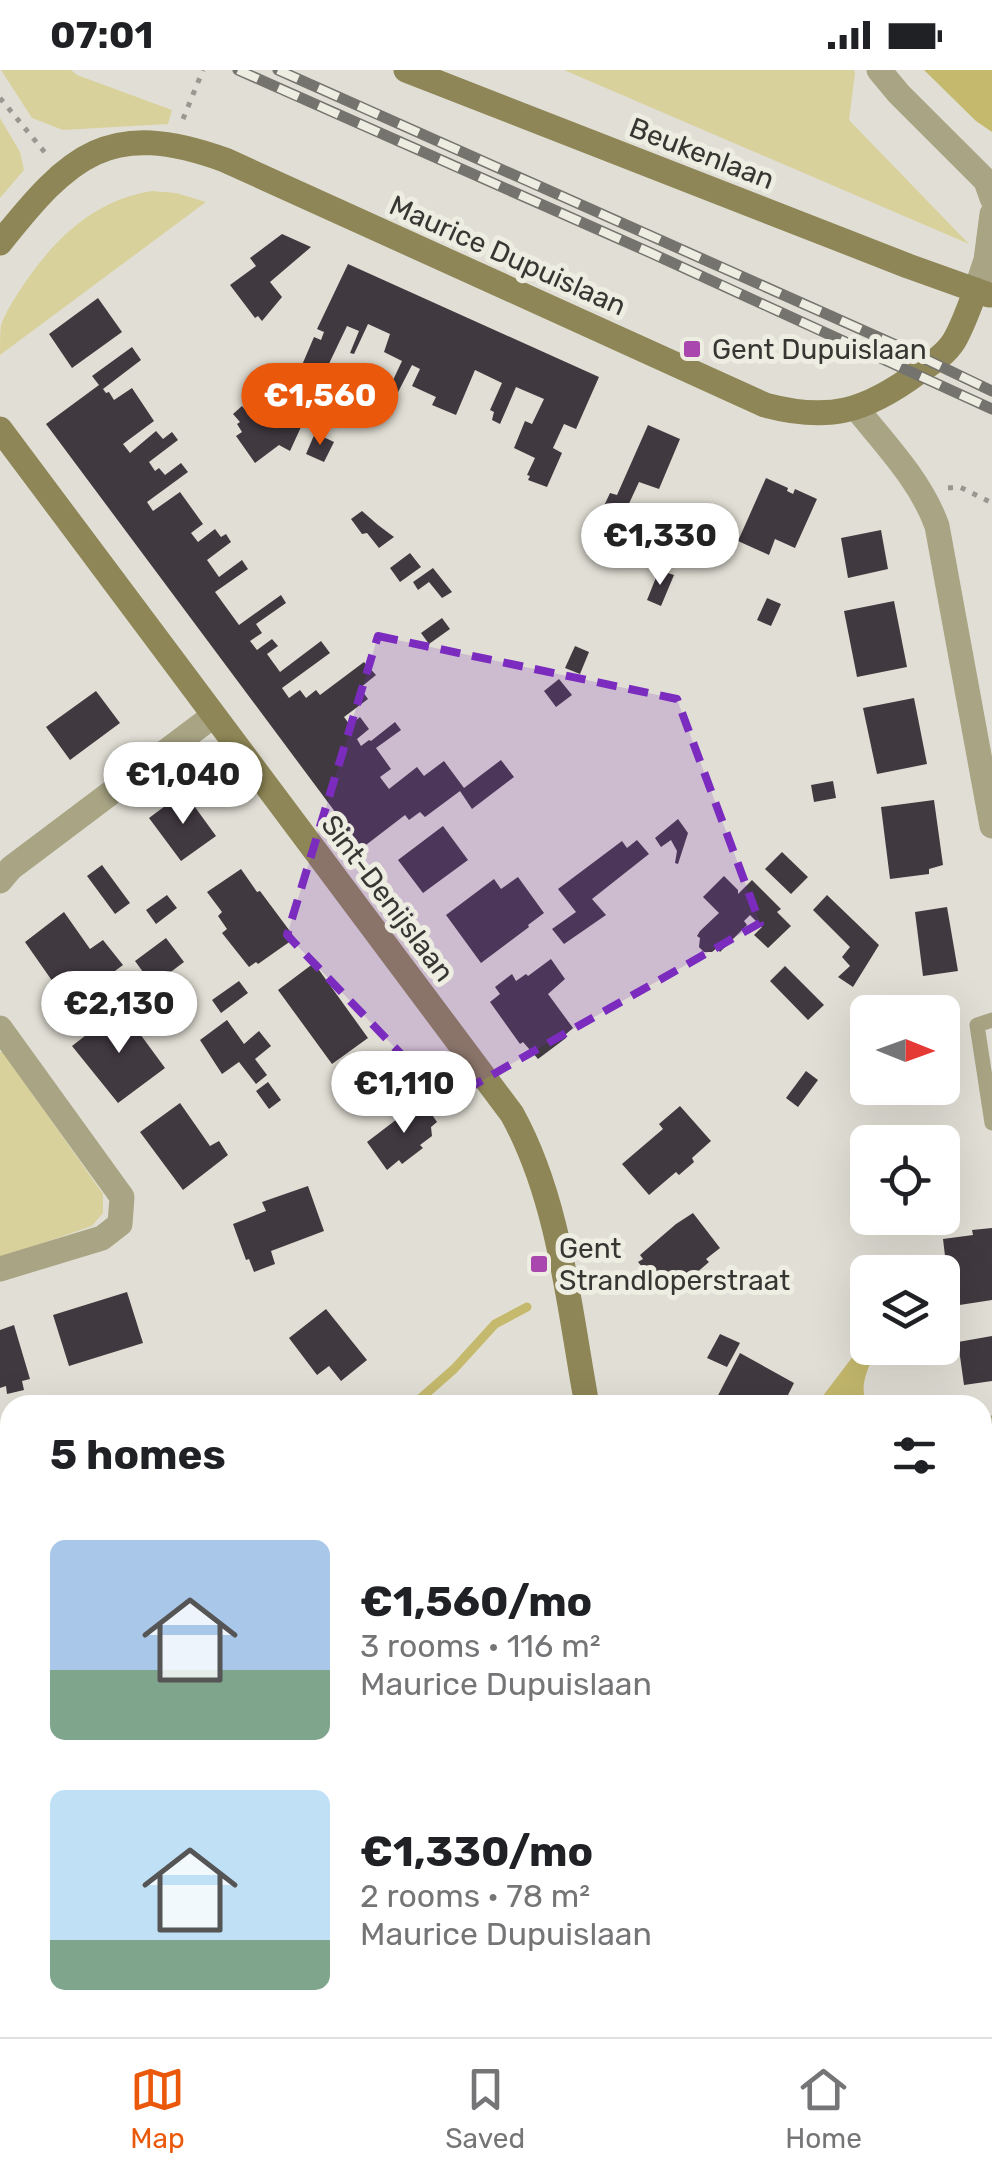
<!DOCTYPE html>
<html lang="en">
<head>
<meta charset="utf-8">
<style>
  :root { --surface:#fff; --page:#f2f2f2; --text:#202124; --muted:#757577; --line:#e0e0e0; --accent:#ea580c }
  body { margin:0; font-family:Rubik,sans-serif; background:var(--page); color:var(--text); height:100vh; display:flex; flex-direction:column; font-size:38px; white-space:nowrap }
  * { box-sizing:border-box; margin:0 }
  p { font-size:32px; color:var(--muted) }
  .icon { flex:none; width:55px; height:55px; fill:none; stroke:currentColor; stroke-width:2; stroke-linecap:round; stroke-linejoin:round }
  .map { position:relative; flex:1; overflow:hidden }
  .side { position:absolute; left:0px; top:1325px; width:992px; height:642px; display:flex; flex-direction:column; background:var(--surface); border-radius:30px 30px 0 0; box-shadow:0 10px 40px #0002 }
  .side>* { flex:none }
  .needle { width:65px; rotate:91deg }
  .fabs { position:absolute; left:850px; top:925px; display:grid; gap:20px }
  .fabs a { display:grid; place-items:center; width:110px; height:110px; border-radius:15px; background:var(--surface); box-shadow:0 10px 40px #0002; font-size:50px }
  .price { position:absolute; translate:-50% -85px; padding:0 22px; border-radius:35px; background:#fff; color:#222; font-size:32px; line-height:65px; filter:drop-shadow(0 2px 5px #0008) }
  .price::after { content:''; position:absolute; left:50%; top:60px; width:30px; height:22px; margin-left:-15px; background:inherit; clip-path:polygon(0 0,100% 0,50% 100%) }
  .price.active { background:var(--accent); color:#fff }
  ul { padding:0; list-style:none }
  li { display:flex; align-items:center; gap:30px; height:250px; padding:0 50px }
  li span { display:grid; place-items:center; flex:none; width:280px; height:200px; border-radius:15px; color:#555 }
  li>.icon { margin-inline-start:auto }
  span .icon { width:120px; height:120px; fill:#fffc; stroke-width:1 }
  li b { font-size:42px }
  h2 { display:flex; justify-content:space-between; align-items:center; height:120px; padding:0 50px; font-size:42px }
  .status { display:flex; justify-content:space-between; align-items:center; height:70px; padding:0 50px; background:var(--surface); direction:ltr }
  .status svg { height:28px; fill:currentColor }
  .menu { display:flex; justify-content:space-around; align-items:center; height:140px; border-top:2px solid var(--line); background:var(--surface); font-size:28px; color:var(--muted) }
  .menu a { display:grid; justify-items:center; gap:5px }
  .menu .active { color:var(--accent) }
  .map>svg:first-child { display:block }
  .green { fill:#d9d19b }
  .water { fill:#c5b96d }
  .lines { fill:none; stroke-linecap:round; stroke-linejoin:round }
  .stream { stroke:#c5b96d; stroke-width:9 }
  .building { fill:#403940 }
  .path { stroke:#989790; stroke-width:5; stroke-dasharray:5 8; stroke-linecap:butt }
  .lane { stroke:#a8a484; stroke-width:15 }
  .street { stroke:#a8a484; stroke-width:25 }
  .secondary { stroke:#8e8656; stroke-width:25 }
  .rail-casing { stroke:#74736d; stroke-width:11 }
  .rail { stroke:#eeede2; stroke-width:8; stroke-dasharray:22; stroke-linecap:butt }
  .marked { fill:#7b2cbf; fill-opacity:0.2; stroke:#7b2cbf; stroke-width:8; stroke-dasharray:20 12; stroke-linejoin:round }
  .poi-dot { fill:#a947ae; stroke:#eeede2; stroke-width:4 }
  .labels { text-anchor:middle; stroke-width:10; stroke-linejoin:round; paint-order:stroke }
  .street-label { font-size:28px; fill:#363632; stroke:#eeede2 }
  .poi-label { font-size:28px; fill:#363632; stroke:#eeede2; text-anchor:start }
</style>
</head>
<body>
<div class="status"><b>07:01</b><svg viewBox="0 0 49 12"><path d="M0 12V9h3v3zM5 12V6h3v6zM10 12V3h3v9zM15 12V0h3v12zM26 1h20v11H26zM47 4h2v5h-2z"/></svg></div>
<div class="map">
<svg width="992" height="1967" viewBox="0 0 992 1967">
  <rect width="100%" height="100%" fill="#e1dfd5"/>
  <!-- green -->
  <path class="green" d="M1 0H71L77 5 172 40 168 54 63 60 32 48Z
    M564 0H854L855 3 849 50 969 174Z
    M0 48 20 82 24 100 0 128Z
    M152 121 176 123 206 132 0 285C0 276 0 263 1 255 6 241 16 226 24 214 56 167 95 130 152 121Z
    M0 982H3L103 1124V1143L92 1156 0 1188Z
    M0 1575H10V1958H323L328 1967H0Z"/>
  <!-- water -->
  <path class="water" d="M924 0H992V62L976 51Z
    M863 1279 872 1289C865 1306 860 1318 867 1335H816L857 1281Z"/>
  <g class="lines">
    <!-- stream -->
    <path class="stream" d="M413 1335 454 1299 495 1254 527 1237
      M0 1578 10 1576"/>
  </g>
  <!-- building -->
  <path class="building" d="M282 164 311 177 270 212 282 227 262 251 258 246 255 248 230 215 256 196 250 188Z
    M348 194 599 307 576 359 564 354 553 378 562 383 547 417 528 410 530 406 527 405 535 388 514 378 525 351 532 354 544 329 516 317 500 354 492 350 494 342 490 340 502 313 475 300 456 345 432 335 436 327 412 316 420 299 412 295 395 328 386 325 402 291 384 282 390 264 368 254 354 284 350 283 359 261 347 256 325 302 343 311 332 334 315 326 312 332 295 325 300 312 296 309 314 267 321 270 324 262 317 259Z
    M98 228 122 262 72 298 49 264Z
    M132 277 141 290 103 319 106 323 109 322 114 330 132 318 154 351 123 374 130 383 156 361 163 369 172 362 178 370 149 392 155 401 159 398 165 405 181 393 188 402 147 432 153 441 180 422 203 454 191 463 198 472 215 459 221 467 226 464 231 472 207 490 219 507 242 490 248 499 215 522 239 555 281 525 286 533 256 554 262 563 250 571 257 580 272 569 278 576 267 584 280 602 321 571 330 583 282 618 289 628 300 620 306 628 316 620 320 625 364 592 376 605 360 618 368 629 344 647 350 655 360 647 369 659 357 669 361 676 369 670 371 671 395 652 401 660 376 678 391 699 380 707 389 719 417 697 424 706 444 691 464 718 501 690 514 707 472 739 460 721 425 747 420 742 409 750 405 745 362 778 46 354 99 315 92 306Z
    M274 332 301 357 290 381 279 375 255 393 236 366 242 362 237 354 240 352 233 344 242 336 255 352Z
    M648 355 680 369 659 419 639 412 620 453 608 448 611 441 603 438 610 423 617 425Z
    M315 363 334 372 324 392 306 384Z
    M766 408 788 418 787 421 793 424 795 419 817 429 795 478 775 469 769 485 738 471Z
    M362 441 378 455 394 467 379 478 367 463 362 464 351 449Z
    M881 460 888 499 848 508 841 468Z
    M410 483 421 497 400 512 390 498Z
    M433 498 452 522 442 528 429 512 418 520 413 512Z
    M659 500 674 505 661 536 647 530Z
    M767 528 781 534 771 556 757 550Z
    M894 531 907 597 857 607 844 541Z
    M442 548 450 559 429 574 421 563Z
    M575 576 589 582 580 604 565 598Z
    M559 609 572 625 556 637 544 621Z
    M96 621 120 653 70 690 46 657Z
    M914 628 927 694 877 704 863 638Z
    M833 711 836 728 814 732 811 715Z
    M184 722 216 766 181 791 149 748Z
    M934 730 943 795 929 799V804L890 809 881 737Z
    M678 749 688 763 678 794 675 793 677 781 671 770 661 777 655 768Z
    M443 756 468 790 423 823 398 790Z
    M637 770 649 784 592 829 606 845 564 874 552 859 576 842 558 819 622 771 627 778Z
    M782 782 808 807 791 824 765 799Z
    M102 795 130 833 115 844 87 806Z
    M241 799 257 822 260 821 295 868 258 894 256 892 249 897 222 863 227 859 218 846 222 842 207 822Z
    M724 806 738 820V824L752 810 781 839 777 842 791 856 768 878 754 865 762 857 750 845 744 851 747 855 720 882 717 878 712 882H704L699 877 700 868 697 866 700 861 719 843 703 827Z
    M518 807 544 843 528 855 529 857 481 893 446 845 494 809 501 819Z
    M167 825 177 838 156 854 146 840Z
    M827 825 879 875 853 917 838 907 850 896 842 887 850 877 813 840Z
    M947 837 958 901 923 906 915 842Z
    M64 842 90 879 103 870 123 895 69 935 25 872Z
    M166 868 184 892 148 919 137 906 143 902 135 891Z
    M551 889 565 909 548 924 573 958 565 965 566 968 538 989 523 972 520 974 490 932 500 924 495 917 512 904 516 911 526 904 528 906Z
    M314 893 368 968 332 994 278 920Z
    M785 896 824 935 808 950 770 911Z
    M239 911 248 923 221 943 212 930Z
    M121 938 165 998 118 1033 72 976Z
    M227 950 244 974 259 961 271 976 255 989 267 1005 256 1014 239 992 222 1004 200 970Z
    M806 1001 818 1010 798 1037 786 1028Z
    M268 1012 281 1030 269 1039 256 1021Z
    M388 1020 401 1035 389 1044 377 1029Z
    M422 1030 437 1052 431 1057 432 1066 420 1075 423 1078 402 1094 399 1090 387 1100 367 1072Z
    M180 1033 210 1076 219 1071 228 1085 183 1120 140 1062Z
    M680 1036 711 1071 692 1088 694 1092 679 1105 676 1102 649 1125 622 1094 663 1059 659 1054Z
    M308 1116 324 1161 271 1181 275 1194 254 1202 249 1189 246 1190 233 1154 266 1141 262 1132Z
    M693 1143 720 1178 706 1189 709 1192 673 1223 671 1220 663 1219 657 1211V1207H651L638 1192 643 1189 640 1185 676 1154Z
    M992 1158V1230L953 1236 949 1213 953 1212 950 1193 946 1194 943 1169 973 1165 972 1160Z
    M127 1222 143 1273 69 1296 53 1245Z
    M326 1239 367 1290 341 1311 329 1296 317 1305 289 1268Z
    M14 1255 30 1309 22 1311 24 1320 7 1324 6 1316 0 1318V1260Z
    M720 1264 740 1273 727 1297 707 1288Z
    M992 1266V1311L964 1315 958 1272Z
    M740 1283 794 1313 783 1335H713Z
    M992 1781V1841L982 1848V1788Z"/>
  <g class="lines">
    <!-- path -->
    <path class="path" d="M0 28 47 85
      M183 49 203 0
      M948 418 960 417 992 433"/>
    <!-- lane -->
    <path class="lane" d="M992 950 977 955 992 1053"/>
    <!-- street -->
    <path class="street" d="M879 0 899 24 986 111 992 128
      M976 220 986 190 992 144
      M856 338C885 374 921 411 937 456L992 756
      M0 811 11 798 213 646
      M0 958 122 1127 120 1154 102 1168 0 1199
      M982 1363 992 1358
      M982 1901 992 1894
      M892 1967 905 1958"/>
    <!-- secondary -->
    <path class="secondary" d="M406 0 908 196 989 225
      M0 173C70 85 109 48 225 90L765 335C829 352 865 342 919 302 932 293 946 284 954 271 963 256 969 237 976 220
      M0 359 512 1044C560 1131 569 1238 587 1335
      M719 1958 721 1967"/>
    <defs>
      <path id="rail" d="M238 0 651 183 992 339
        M278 0 896 275 992 321"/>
    </defs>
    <!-- rail casing -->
    <use href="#rail" class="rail-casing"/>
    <!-- rail -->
    <use href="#rail" class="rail"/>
  </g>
  <!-- marked area -->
  <path class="marked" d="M378 566 677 629 760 853 446 1031 287 865Z"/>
  <!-- markers -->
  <g class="poi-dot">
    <rect x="682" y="269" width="20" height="20" rx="5"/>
    <rect x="529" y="1184" width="20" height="20" rx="5"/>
  </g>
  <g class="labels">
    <!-- street labels -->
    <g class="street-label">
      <text transform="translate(702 83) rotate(21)" y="10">Beukenlaan</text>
      <text transform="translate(508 185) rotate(24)" y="10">Maurice Dupuislaan</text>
      <text transform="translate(388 828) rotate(53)" y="10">Sint-Denijslaan</text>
    </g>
    <!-- poi labels -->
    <g class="poi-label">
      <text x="712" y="289">Gent Dupuislaan</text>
      <text x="559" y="1188">Gent<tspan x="559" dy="32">Strandloperstraat</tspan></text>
    </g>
  </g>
</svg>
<div class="fabs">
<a><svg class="needle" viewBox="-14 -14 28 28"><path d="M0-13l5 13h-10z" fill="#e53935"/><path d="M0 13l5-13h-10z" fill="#757577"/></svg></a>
<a><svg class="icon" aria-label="locate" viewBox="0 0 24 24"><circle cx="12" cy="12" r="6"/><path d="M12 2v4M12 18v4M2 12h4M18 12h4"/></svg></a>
<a><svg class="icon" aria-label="layers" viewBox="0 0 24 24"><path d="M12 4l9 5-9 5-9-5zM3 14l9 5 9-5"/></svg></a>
</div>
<b class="price active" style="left:320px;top:378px">€1,560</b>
<b class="price" style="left:660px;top:518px">€1,330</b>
<b class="price" style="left:183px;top:757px">€1,040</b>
<b class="price" style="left:119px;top:986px">€2,130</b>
<b class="price" style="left:404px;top:1066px">€1,110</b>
<section class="side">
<h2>5 homes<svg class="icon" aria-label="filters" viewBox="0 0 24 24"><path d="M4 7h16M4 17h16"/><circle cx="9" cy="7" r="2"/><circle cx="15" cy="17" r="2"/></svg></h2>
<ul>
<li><span style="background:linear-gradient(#a9c7e8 65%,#7fa58c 0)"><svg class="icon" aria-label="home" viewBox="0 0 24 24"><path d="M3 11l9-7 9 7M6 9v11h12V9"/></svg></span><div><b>€1,560/mo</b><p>3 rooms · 116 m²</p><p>Maurice Dupuislaan</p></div></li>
<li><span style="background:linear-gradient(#bfe0f5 75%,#7fa58c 0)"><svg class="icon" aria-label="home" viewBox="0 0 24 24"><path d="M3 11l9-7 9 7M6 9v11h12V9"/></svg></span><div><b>€1,330/mo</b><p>2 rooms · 78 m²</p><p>Maurice Dupuislaan</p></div></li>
</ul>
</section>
</div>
<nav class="menu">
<a class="active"><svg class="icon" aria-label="map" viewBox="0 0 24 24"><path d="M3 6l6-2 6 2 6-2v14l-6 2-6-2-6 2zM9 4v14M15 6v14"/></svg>Map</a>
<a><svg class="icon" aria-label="saved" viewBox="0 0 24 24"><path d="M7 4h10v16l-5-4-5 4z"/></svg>Saved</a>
<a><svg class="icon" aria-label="home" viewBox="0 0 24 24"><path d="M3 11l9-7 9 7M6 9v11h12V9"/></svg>Home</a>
</nav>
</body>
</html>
